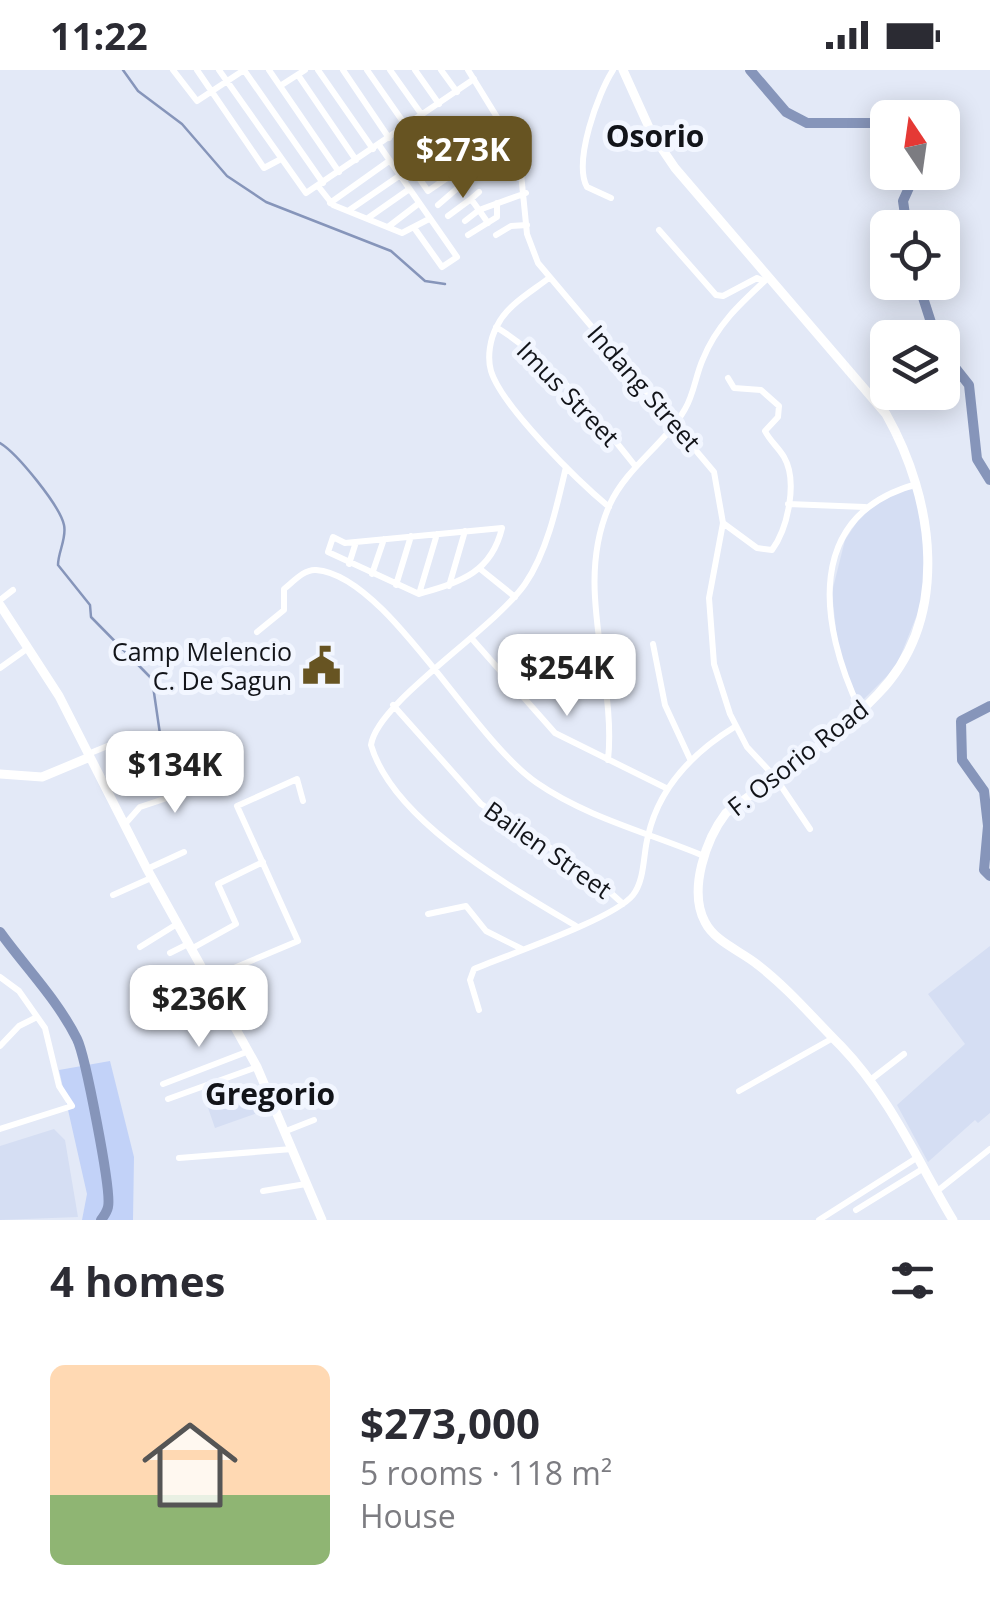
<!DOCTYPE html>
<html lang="en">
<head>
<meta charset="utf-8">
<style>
  :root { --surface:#fff; --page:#f7f7f7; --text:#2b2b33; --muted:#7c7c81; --accent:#675422 }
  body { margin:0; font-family:"Open Sans",sans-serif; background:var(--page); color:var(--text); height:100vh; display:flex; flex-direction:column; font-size:38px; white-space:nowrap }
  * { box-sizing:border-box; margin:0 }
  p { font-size:32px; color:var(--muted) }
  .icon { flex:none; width:55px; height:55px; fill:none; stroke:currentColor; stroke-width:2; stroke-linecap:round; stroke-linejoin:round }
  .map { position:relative; height:1150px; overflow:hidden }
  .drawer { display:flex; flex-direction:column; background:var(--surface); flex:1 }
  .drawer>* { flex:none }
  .needle { width:65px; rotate:347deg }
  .controls { position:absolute; left:870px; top:30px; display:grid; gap:20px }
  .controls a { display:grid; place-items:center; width:90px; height:90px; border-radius:15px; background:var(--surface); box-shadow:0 5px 25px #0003; font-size:50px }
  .price { position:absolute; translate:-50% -85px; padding:0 22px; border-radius:20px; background:#fff; color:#222; font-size:32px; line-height:65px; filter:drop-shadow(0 2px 5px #0008) }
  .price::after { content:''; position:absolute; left:50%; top:60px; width:30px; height:22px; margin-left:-15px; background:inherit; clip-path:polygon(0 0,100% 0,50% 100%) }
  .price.selected { background:var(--accent); color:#fff }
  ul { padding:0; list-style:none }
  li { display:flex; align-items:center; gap:30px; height:250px; padding:0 50px }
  li span { display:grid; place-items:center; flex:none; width:280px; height:200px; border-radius:15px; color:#555 }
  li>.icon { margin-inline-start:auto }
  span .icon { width:120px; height:120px; fill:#fffc; stroke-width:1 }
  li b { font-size:42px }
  h2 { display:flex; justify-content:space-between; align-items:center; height:120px; padding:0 50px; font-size:42px }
  .status { display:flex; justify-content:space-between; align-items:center; height:70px; padding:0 50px; background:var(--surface); direction:ltr }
  .status svg { height:28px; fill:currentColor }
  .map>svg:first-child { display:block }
  .built { fill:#d5def3 }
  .green { fill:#c2d2f8 }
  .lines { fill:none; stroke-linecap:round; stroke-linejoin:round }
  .stream { stroke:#8695ba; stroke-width:2.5 }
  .river { stroke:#8695ba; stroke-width:10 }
  .street { stroke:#fff; stroke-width:6 }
  .secondary { stroke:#fff; stroke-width:9 }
  .labels { text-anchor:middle; stroke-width:10; stroke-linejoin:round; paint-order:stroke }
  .street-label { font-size:25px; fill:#121419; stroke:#f2f6ff }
  .poi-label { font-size:25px; fill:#121419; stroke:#f2f6ff; text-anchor:end }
  .quarter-label { font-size:30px; font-weight:bold; fill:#121419; stroke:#f2f6ff }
</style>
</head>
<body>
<div class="status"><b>11:22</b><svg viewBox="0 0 49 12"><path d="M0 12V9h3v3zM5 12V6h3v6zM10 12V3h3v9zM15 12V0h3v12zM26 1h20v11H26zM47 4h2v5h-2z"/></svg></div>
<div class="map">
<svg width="990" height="1150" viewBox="0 0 990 1150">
  <rect width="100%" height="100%" fill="#e3e9f7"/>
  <!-- built -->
  <path class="built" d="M916 419 923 456 924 518 918 542 896 597 858 635 838 578 832 522 845 470 861 446 894 422Z
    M990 876V1043L978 1053 975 1050 928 1092 897 1035 965 974 928 924Z
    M261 1014 269 1039 215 1058 206 1032Z
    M54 1059 65 1070 78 1147 0 1150V1076Z"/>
  <!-- green -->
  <path class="green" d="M110 991 134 1087 133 1150H82L87 1124 59 1000Z"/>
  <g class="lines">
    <!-- stream -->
    <path class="stream" d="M123 0 138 21 182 54 227 106 266 132 391 181 425 211 445 214
      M0 373C17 383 60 436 64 455 67 468 58 482 58 495L90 535 91 547 152 609 167 712"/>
    <!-- river -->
    <path class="river" d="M750 0 786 42 807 53H888
      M907 158 903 131 916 102
      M918 212 936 268
      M942 281 969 315 977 389 990 410
      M990 636 961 651 962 690 984 721 988 756 984 800 990 806
      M0 862C26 898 57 929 77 969 85 985 112 1122 108 1137 107 1142 104 1146 101 1150"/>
    <!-- street -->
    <path class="street" d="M173 0 197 31 244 0
      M197 0 264 98 281 89
      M219 0 306 123 474 9
      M244 0 323 113
      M269 0 339 102
      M318 0 373 79
      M343 0 389 68
      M367 0 406 56
      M390 0 422 45
      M415 0 439 34
      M441 0 457 22
      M468 0 519 83 527 164 538 193 714 402 723 453 709 528 714 594 730 644 747 677 775 707 810 759
      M298 5 356 90
      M280 16 305 0
      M444 55 403 85 428 121 450 106
      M379 75 457 187 442 197 415 159
      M411 98 436 81 451 89 503 51
      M318 116 333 135 402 163 429 149
      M611 128 587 117C573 92 598 23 613 0
      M471 129 479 122
      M330 133 389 91
      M438 135 490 90H507L521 101
      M348 141 399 106
      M448 146 471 129 479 140 465 151
      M368 148 408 120
      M488 153 479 140 526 123
      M388 157 418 134
      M659 160 716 225 723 226 757 208 764 211
      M468 165 497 147V133
      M496 165 511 156 527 155
      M549 208C531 222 507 235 497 256 490 269 487 287 491 301 502 337 579 412 609 437
      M496 257C553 292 595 345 636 397
      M566 397C557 436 547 482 525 514 492 561 377 632 371 675 393 751 511 817 576 856
      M788 434 865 437
      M723 453 757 478 772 480C788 458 798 411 784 387 778 377 770 371 765 361L778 347 779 336 761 320 734 318 728 308
      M502 458C491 504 459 512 419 524L328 482 333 467 345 473Z
      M349 494 356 472
      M479 498 515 527
      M372 504 384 469
      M396 515 411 466
      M449 516 465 461
      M419 524 437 464
      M0 530 13 520
      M257 562 284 540V519C293 512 304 499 316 500 387 505 471 668 537 713 586 747 649 763 704 786
      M473 570 555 663 668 719
      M653 574 665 635 690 689
      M0 598 28 578
      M393 635 481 734 588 802 623 834
      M860 640C819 554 804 445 917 414
      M88 684 132 666
      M608 690C617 607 572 518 610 434 627 397 666 373 685 339 694 324 696 304 703 289 717 254 742 232 769 207
      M125 754 140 737 209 714
      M147 799 184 782
      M113 825 151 808
      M428 844 466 836 486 861 522 879
      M140 877 177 854
      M191 879 236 854 218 814 263 792
      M170 883 188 874
      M0 907 19 921 45 958 59 1016 72 1036 0 1059
      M208 909 298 871 237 736 297 709 303 731
      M479 940 470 910 474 899C507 885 614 849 633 825 645 810 643 784 648 766 659 717 695 681 736 656
      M0 976 19 956 37 947
      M869 1011 904 984
      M163 1014 249 981
      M739 1021 833 968
      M168 1029 257 997
      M286 1061 314 1050
      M179 1088 292 1079
      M263 1121 306 1114
      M936 1122 990 1079
      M856 1140 924 1098
      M819 1150 918 1087"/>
    <!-- secondary -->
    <path class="secondary" d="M623 0 652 64 675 98 886 344C934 429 952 547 878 624 835 670 776 706 726 743 706 769 688 820 705 852 715 872 741 881 758 895 788 918 814 949 841 976 890 1027 917 1090 953 1150
      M0 535 59 626 147 799 257 997 322 1150
      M0 704 42 707 90 687"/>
  </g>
  <!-- icons -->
  <defs>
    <symbol id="civic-bare" viewBox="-9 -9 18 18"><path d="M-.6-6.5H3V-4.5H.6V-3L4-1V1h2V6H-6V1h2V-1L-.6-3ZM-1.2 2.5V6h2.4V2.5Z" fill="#675422" stroke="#f2f6ff" stroke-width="2.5" paint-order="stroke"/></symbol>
  </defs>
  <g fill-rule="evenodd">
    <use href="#civic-bare" x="294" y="568" width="55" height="55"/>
  </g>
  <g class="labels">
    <!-- street labels -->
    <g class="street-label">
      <text transform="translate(644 318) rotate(49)" y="9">Indang Street</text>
      <text transform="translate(568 324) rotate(46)" y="9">Imus Street</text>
      <text transform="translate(798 688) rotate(-38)" y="9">F. Osorio Road</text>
      <text transform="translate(548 780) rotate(35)" y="9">Bailen Street</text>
    </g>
    <!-- poi labels -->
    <g class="poi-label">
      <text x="292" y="591">Camp Melencio<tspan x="292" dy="29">C. De Sagun</tspan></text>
    </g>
    <!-- quarter labels -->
    <g class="quarter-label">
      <text x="655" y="77">Osorio</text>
      <text x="270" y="1035">Gregorio</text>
    </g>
  </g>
</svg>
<div class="controls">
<a><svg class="needle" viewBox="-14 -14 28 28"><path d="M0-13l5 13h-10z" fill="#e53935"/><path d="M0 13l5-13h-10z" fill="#7c7c81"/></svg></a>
<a><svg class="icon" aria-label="locate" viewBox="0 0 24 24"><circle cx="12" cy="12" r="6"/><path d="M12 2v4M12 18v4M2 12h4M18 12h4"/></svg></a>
<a><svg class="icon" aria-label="layers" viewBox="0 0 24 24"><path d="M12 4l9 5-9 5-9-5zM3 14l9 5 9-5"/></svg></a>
</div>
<b class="price selected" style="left:463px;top:131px">$273K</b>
<b class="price" style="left:567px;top:649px">$254K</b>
<b class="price" style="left:175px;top:746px">$134K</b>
<b class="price" style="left:199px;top:980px">$236K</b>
</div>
<section class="drawer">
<h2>4 homes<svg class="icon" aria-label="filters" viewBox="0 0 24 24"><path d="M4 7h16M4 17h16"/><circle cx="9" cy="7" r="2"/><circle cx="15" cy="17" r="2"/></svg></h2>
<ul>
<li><span style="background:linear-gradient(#ffd9b3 65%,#8fb573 0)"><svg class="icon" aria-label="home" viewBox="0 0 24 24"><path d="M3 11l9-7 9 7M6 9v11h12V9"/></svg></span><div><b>$273,000</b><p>5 rooms · 118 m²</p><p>House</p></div></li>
</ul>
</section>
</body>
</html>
